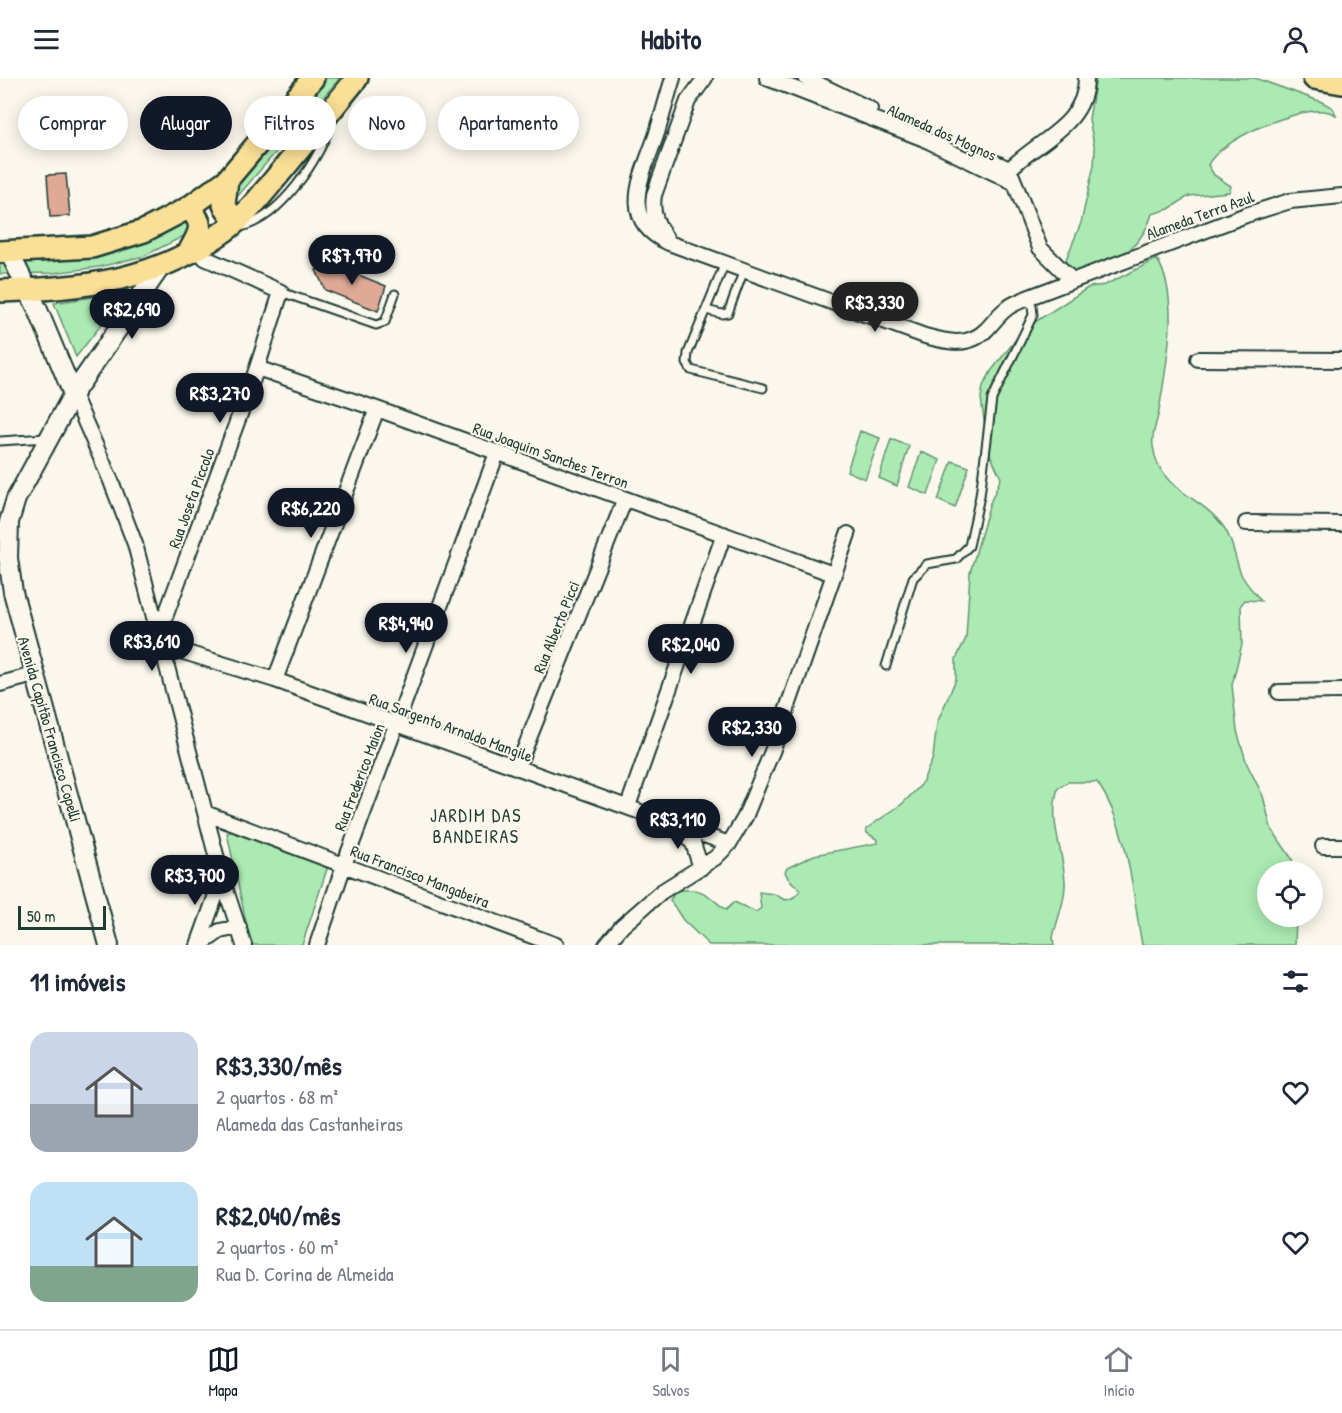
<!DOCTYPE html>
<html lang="pt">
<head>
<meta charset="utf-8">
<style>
  :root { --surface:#fff; --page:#f6f6f7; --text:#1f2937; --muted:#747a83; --line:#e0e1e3; --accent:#111827 }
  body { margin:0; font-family:"Patrick Hand",sans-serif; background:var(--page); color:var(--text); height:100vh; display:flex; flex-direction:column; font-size:22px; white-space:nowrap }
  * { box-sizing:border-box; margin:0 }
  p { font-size:20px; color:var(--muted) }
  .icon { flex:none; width:33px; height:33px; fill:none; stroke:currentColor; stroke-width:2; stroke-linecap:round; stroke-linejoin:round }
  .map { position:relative; height:867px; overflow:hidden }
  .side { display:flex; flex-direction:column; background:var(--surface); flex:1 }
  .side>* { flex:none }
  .guide { position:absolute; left:18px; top:18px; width:600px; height:54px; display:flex; gap:12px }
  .buttons { position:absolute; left:1257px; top:783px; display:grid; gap:12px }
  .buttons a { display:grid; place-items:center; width:66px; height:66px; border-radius:50%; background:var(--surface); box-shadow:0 3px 15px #0003; font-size:30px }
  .scale { position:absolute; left:18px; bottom:15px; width:88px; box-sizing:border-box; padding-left:6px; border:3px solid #1f3d34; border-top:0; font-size:16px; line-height:21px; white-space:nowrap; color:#1f3d34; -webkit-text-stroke:4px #fbf7ec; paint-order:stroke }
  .price { position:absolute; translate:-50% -51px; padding:0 14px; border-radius:21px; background:var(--accent); color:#fff; font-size:20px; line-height:39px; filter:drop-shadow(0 2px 3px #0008) }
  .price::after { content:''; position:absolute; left:50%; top:36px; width:18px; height:14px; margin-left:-9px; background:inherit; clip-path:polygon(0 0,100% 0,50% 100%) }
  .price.active { background:#222; color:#fff }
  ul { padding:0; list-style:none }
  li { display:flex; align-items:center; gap:18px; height:150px; padding:0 30px }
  li span { display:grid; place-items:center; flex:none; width:168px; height:120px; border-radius:18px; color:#555 }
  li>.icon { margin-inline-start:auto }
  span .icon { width:72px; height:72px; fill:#fffc; stroke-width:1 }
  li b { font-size:26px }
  h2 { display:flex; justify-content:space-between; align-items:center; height:72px; padding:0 30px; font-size:26px }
  .chip { padding:0 21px; border-radius:27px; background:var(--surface); box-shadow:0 3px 15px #0003; font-size:21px; line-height:54px }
  .chip.active { background:var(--accent); color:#fff }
  header { display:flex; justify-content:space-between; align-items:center; height:78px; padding:0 30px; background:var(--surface); font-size:27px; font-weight:800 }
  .menu { display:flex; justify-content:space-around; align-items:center; height:84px; border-top:2px solid var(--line); background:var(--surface); font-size:16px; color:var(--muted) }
  .menu a { display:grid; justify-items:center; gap:3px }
  .menu .active { color:var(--accent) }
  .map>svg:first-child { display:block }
  .green { fill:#abeab2; stroke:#659473; stroke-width:1.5 }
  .building { fill:#dfa996; stroke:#1f3d34; stroke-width:1.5 }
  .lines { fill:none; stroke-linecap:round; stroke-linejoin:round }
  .service-casing { stroke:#1f3d34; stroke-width:11 }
  .minor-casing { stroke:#1f3d34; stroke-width:18 }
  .secondary-casing { stroke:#1f3d34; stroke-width:22 }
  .primary-casing { stroke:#1f3d34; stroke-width:26 }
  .service { stroke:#fbf7ec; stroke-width:7 }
  .minor { stroke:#fbf7ec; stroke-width:14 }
  .secondary { stroke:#fbf7ec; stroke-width:18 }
  .primary { stroke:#fadf96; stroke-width:21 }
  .labels { text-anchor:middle; stroke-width:4.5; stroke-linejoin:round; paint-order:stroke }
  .street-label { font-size:16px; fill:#1f3d34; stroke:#fbf7ec }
  .neighbourhood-label { font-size:18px; letter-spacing:1.5px; fill:#1f3d34; stroke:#fbf7ec }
</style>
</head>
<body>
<header><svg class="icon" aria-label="menu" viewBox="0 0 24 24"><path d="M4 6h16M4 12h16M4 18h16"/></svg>Habito<svg class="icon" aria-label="person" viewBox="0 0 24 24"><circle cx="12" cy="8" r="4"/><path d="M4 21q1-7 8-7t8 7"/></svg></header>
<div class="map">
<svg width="1342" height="867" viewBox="0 0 1342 867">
  <rect width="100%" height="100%" fill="#fbf7ec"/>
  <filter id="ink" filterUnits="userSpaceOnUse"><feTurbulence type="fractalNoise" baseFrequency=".0167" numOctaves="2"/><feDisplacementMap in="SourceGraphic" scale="12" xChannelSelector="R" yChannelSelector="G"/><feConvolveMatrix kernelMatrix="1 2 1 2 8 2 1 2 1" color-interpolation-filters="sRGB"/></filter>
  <g filter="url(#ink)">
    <!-- green -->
    <path class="green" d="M324 0H340L237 119H230L229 112Z
      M1096 0H1255L1322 24 1333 30 1336 37C1332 35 1327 33 1323 33 1295 30 1219 62 1208 87L1214 97 1231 108 1229 114 1189 118 1169 131 1152 136C1142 170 1107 195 1072 195L1064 186 1081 145 1094 87 1095 72 1089 41Z
      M184 141 191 147 184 158 144 178 99 189 53 195 0 196V185L106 171Z
      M1157 181C1181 220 1166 289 1159 333 1157 345 1151 356 1153 368 1159 415 1203 417 1225 451 1234 465 1235 483 1242 498 1247 507 1255 515 1261 523L1245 522 1241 527 1242 566 1232 607 1237 653 1247 686 1263 718 1271 750 1292 781 1294 793 1268 794V838L1296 839 1295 867H1142C1132 812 1129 750 1097 704H1068L1058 710C1048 743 1063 771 1065 803 1066 821 1057 842 1053 859L1054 867H709L683 842 670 822 676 813C702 808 707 817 726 832L734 824 756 834 761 830 759 814 774 816 785 822C792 821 796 819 800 812L788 800 785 794 787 790 814 777 878 765V762L867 755 866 751 902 726 921 707 933 680 937 645 956 601V581L966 560 970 495 990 425 1001 400 988 372 981 320 983 308 992 292 1024 251 1089 209 1105 207Z
      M132 207 76 279 54 225 94 219Z
      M860 353 880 360 865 401 847 393Z
      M891 361 909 368 897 408 879 400Z
      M921 374 940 382 928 417 909 409Z
      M952 383 969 389 955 430 938 422Z
      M236 752 329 785 302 867H251L227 755Z"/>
    <!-- building -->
    <path class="building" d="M66 96 70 138 50 139 47 97Z
      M334 187 386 208 378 233 325 212 316 192Z"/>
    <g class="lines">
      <defs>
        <path id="service" d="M240 149C279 142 321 80 331 44
          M725 185 688 275 687 285 691 292 763 310
          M281 214 376 247 385 244 395 216
          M706 232 722 236 728 235 744 192
          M0 363 46 360
          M886 588 913 500 927 486 956 481 969 468 980 418 992 321 1033 237 1032 228 1027 220"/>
        <path id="minor" d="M673 0C667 19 662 39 656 58 642 98 617 142 669 165L925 258C947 264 969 270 987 251 993 245 999 236 1006 231 1012 226 1021 223 1027 220L1246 137 1290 123 1342 118
          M767 0 922 60 1015 105
          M806 0 870 31
          M976 75 1009 91
          M1004 97C1032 64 1086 50 1086 0
          M1012 98 1040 170 1072 202
          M668 163C657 147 651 136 654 117L688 23 705 0
          M1198 281 1342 282
          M257 290 377 331 833 496
          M73 316 111 403 135 466 222 800 244 867
          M1246 445 1342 446
          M158 558 257 290 281 214 205 180 197 170
          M161 567 275 602 729 766
          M275 602 377 331
          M0 606 34 597
          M1279 614 1342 613
          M517 690 625 421
          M628 728 724 456
          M205 735 556 867
          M678 752 693 765 701 790
          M1323 768H1342
          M198 867 222 800
          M200 867 220 853 239 849
          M317 867 344 787 497 375
          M606 867 622 848 661 814 715 780 729 766 745 739 773 671 848 456"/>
        <path id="secondary" d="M9 174 38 232 73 316
          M109 867 13 514 8 480 9 444 16 421 73 316 162 187"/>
        <path id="primary" d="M1314 0 1342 5
          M227 102 224 127 236 144
          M188 130C207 146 199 155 189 174
          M0 174 92 169 144 153 188 130 227 102 313 0
          M0 213C84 210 155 204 226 152 248 136 267 110 285 89 309 59 333 30 357 0"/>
      </defs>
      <!-- service casing -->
      <use href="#service" class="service-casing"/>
      <!-- minor casing -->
      <use href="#minor" class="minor-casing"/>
      <!-- secondary casing -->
      <use href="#secondary" class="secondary-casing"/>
      <!-- primary casing -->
      <use href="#primary" class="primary-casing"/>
      <!-- service -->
      <use href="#service" class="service"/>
      <!-- minor -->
      <use href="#minor" class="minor"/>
      <!-- secondary -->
      <use href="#secondary" class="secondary"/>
      <!-- primary -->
      <use href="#primary" class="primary"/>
    </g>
  </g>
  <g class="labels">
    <!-- street labels -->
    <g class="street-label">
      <text transform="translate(942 54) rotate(24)" y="6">Alameda dos Mognos</text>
      <text transform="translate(1200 137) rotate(-20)" y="6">Alameda Terra Azul</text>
      <text transform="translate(551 377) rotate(20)" y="6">Rua Joaquim Sanches Terron</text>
      <text transform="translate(191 420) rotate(-70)" y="6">Rua Josefa Piccolo</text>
      <text transform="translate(556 549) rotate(-68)" y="6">Rua Alberto Picci</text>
      <text transform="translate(451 649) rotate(20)" y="6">Rua Sargento Arnaldo Mangile</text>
      <text transform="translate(50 651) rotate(74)" y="6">Avenida Capitão Francisco Copelli</text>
      <text transform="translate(359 699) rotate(-69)" y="6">Rua Frederico Maion</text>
      <text transform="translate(420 798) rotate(21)" y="6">Rua Francisco Mangabeira</text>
    </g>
    <!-- neighbourhood labels -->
    <g class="neighbourhood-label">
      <text x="476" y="744">JARDIM DAS<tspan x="476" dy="21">BANDEIRAS</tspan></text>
    </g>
  </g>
</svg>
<div class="buttons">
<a><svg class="icon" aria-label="locate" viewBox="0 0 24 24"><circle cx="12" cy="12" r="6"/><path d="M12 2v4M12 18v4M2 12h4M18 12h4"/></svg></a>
</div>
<div class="scale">50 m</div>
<b class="price" style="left:352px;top:208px">R$7,970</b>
<b class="price active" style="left:875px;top:255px">R$3,330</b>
<b class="price" style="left:132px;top:262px">R$2,690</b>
<b class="price" style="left:220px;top:346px">R$3,270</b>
<b class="price" style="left:311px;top:461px">R$6,220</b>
<b class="price" style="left:406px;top:576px">R$4,940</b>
<b class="price" style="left:152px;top:594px">R$3,610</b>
<b class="price" style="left:691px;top:597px">R$2,040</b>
<b class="price" style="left:752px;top:680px">R$2,330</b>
<b class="price" style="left:678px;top:772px">R$3,110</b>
<b class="price" style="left:195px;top:828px">R$3,700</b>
<div class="guide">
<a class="chip">Comprar</a>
<a class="chip active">Alugar</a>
<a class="chip">Filtros</a>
<a class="chip">Novo</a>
<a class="chip">Apartamento</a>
</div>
</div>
<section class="side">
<h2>11 imóveis<svg class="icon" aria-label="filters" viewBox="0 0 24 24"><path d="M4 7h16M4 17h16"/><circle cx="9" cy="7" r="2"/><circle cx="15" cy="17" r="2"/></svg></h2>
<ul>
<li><span style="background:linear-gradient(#c9d6e8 60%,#9aa5b1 0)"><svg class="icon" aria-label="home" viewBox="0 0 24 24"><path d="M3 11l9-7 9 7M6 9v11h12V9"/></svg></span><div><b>R$3,330/mês</b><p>2 quartos · 68 m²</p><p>Alameda das Castanheiras</p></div><svg class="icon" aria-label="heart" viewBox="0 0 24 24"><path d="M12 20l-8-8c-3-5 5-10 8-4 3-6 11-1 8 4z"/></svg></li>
<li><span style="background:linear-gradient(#bfe0f5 70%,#7fa58c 0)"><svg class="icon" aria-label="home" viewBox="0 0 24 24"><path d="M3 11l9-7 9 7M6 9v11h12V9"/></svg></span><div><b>R$2,040/mês</b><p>2 quartos · 60 m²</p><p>Rua D. Corina de Almeida</p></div><svg class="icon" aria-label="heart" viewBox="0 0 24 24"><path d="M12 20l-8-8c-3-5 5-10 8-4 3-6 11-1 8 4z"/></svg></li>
</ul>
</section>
<nav class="menu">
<a class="active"><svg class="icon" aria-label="map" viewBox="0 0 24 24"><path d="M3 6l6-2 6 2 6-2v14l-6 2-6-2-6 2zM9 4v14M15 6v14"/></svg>Mapa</a>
<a><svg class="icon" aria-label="saved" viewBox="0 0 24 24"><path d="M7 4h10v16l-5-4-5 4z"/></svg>Salvos</a>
<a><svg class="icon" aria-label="home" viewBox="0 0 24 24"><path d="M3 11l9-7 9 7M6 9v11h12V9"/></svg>Início</a>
</nav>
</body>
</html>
